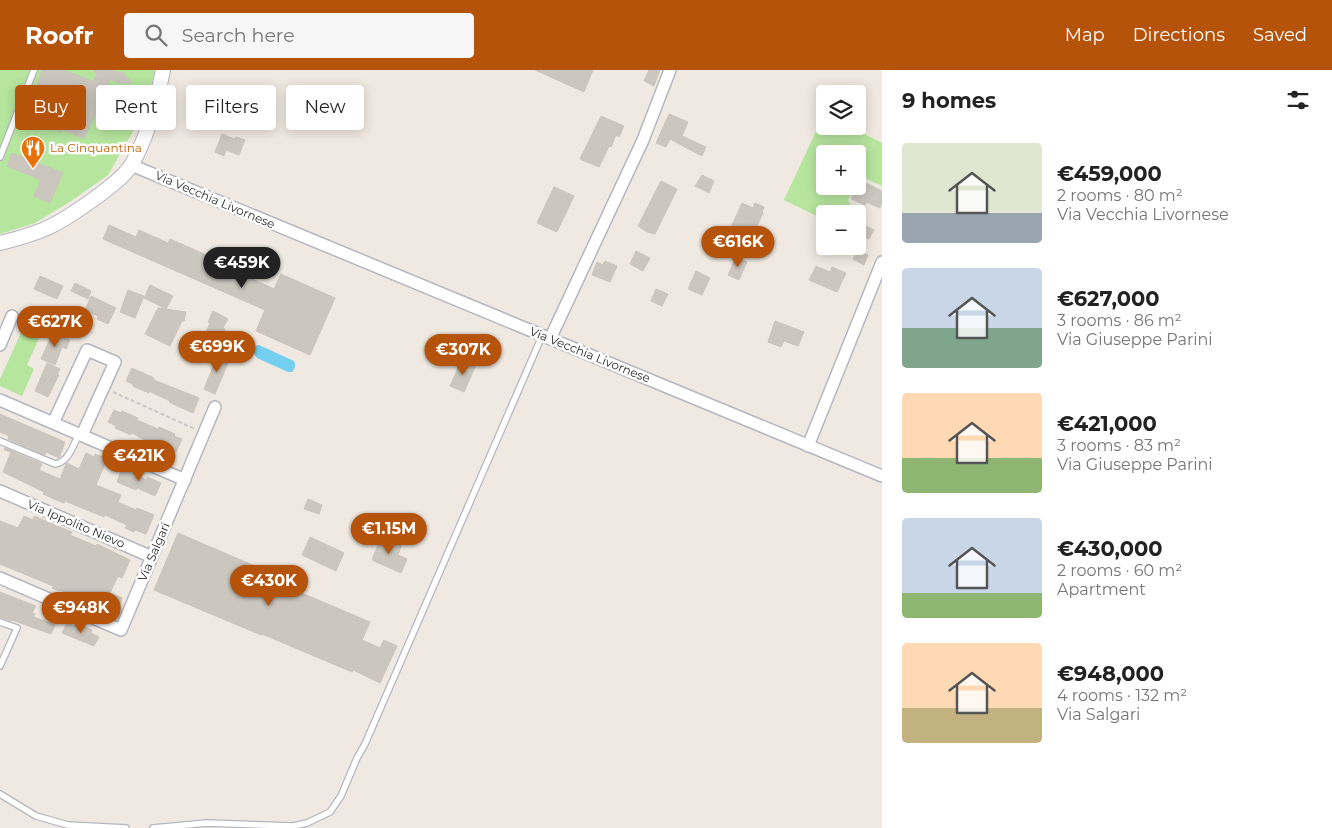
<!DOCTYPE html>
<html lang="en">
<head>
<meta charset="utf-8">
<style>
  :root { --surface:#fff; --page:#f6f6f6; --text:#222; --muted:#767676; --accent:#b45309 }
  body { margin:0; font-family:Montserrat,sans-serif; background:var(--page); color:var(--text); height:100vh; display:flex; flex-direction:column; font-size:19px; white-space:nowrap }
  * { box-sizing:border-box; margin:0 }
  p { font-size:16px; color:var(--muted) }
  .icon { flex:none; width:28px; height:28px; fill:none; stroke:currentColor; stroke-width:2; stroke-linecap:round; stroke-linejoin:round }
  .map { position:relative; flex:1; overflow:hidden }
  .side { display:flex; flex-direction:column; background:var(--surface); width:450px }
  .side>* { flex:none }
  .hud { position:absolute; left:15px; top:15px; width:475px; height:45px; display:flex; gap:10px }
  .buttons { position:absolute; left:816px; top:15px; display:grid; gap:10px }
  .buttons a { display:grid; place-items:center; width:50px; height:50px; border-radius:5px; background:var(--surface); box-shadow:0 2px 12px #0003; font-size:25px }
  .price { position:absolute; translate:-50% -42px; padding:0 11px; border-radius:18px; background:var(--accent); color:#fff; font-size:16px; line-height:32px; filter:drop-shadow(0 1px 2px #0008) }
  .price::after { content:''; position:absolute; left:50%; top:30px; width:15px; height:11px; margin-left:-8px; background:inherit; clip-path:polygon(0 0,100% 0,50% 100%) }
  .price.on { background:#222; color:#fff }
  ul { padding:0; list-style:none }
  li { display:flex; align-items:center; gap:15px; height:125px; padding:0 20px }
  li span { display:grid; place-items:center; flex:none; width:140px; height:100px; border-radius:5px; color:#555 }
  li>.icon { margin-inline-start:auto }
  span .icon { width:60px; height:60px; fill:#fffc; stroke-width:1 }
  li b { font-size:21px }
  h2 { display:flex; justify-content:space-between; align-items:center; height:60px; padding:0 20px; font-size:21px }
  .pill { padding:0 18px; border-radius:5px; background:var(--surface); box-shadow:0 2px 12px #0003; font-size:18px; line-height:45px }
  .pill.on { background:var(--accent); color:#fff }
  header { display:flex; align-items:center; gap:30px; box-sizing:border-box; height:70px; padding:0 25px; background:var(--accent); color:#fff }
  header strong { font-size:24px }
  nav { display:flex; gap:28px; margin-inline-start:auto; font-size:18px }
  .search { width:350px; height:45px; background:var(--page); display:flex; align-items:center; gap:12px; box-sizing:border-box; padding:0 18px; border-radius:5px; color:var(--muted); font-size:19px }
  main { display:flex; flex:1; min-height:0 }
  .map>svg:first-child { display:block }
  .green { fill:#b6e59e }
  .water { fill:#75cff0 }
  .building { fill:#cbc7bf; stroke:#cbc5ba; fill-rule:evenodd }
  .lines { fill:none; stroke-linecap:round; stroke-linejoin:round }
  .service-casing { stroke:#b4b7c1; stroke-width:8 }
  .minor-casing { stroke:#b4b7c1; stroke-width:14 }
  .tertiary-casing { stroke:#b4b7c1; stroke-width:16 }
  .path { stroke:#c9c9c9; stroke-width:2; stroke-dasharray:4 2.5; stroke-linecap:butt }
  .service { stroke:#fff; stroke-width:5.5 }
  .minor { stroke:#fff; stroke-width:11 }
  .tertiary { stroke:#fff; stroke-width:14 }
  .labels { text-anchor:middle; stroke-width:5; stroke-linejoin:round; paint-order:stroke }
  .food-label { font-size:12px; fill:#c56008; stroke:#fff; text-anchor:start }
  .street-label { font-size:12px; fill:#2e2e2e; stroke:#fff }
</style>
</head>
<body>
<header>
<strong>Roofr</strong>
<div class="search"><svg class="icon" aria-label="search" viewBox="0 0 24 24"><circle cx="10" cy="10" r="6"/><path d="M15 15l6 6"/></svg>Search here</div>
<nav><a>Map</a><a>Directions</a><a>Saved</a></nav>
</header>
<main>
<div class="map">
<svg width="882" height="758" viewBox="0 0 882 758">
  <rect width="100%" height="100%" fill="#efe9e1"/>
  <!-- green -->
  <path class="green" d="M0 0H156L139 51 108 105 71 131 35 153 0 164Z
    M824 44H825V56H849L882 73V116L861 106 858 111V84H825V116H855L848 130 851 136 849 142 850 144H825V150L784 130Z
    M29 245 46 253 27 295 34 299 22 326 0 316V309Z"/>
  <!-- water -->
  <path class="water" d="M259 275 294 291C296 296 295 298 292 302H288L257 288 253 282 256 276Z"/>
  <!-- building -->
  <path class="building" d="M42 0H63L93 11 97 3 94 2V0H114L113 1 123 3 132 13H119L110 9 84 69 62 59 61 62 25 50ZM61 24 84 32 74 54 54 48Z
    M535 0H593L584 22Z
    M649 0H660L654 16 644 11Z
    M231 19 241 24 232 43 217 36 224 22 229 24Z
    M669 44 688 52 682 66 706 77 702 86 670 69 666 77 656 73Z
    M601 46 624 56 619 67 616 65 611 77 609 76 599 97 580 89Z
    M222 64 235 69 236 67 245 70 239 85 226 80 224 86 215 82Z
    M12 83 63 103 50 133 34 126 41 110 7 96Z
    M702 105 714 111 709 123 695 116Z
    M860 110 882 121V133L880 138 866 132 865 135 851 129Z
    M661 111 677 119 655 164 647 162 638 156Z
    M554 117 574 126 557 162 537 153Z
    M742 133 753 138 755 133 764 137 762 142 763 143 750 172 729 162Z
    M858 152 874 160 869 169 858 163Z
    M109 155 136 167 139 160 168 173 170 169 250 204 248 207 274 219 281 204 335 228 310 285 256 261 265 240 103 169Z
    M858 180 868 185 864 195 853 189Z
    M636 181 650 188 643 201 630 194Z
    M736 187 747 192 739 210 728 205Z
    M605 191 617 196 610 212 592 205 597 192 603 195Z
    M816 196 830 202 832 197 846 203 837 222 809 210Z
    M696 201 710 208 702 225 688 219Z
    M40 206 63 216 57 229 34 219Z
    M75 213 91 221 88 229 71 221Z
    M150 215 173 226 166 239 144 228Z
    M656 219 668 224 662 236 651 231Z
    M128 220 144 226 135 248 120 242Z
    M91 226 116 238 108 254 97 249 98 246 85 240Z
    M158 238 186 242 184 251H182L170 276 145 264Z
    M213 241 228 249 223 258 225 259 218 276 203 269 210 253 208 252Z
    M775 251 804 262 798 276 784 271 781 277 768 272Z
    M53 262 70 270 66 279 62 277 55 295 41 289Z
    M219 282 228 286 226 292 228 293 215 324 204 319Z
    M462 289 476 295 464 322 450 316Z
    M47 293 60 299 57 305H59L48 327 35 321Z
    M132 298 154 308V310L199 328 193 343 169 332 170 331 149 321V323L137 318 133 316 134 315 126 311Z
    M114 340 121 343 122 341 138 348 137 350 158 359 159 357 175 364 174 366 182 369 176 382 169 379 168 381 139 367 132 363 131 365 115 358 116 356 108 352Z
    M0 344 65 372 59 388 46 382 45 385 8 369 9 366 0 362Z
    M5 378 42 394 39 400 60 409 66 394 67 393 79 399 86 383 94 387 95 384 107 389 96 415 121 425 118 432 136 440 137 438 154 445 146 464 135 460 134 462 125 458 127 455 105 445 104 447 65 431 64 433 54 429 43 424 44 422 3 402 11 382 4 380Z
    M122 398 146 410 147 407 161 413 155 426 137 418 136 420 117 412Z
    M308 429 322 435 319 444 304 439Z
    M24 446 33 450 34 446 72 462 70 465 96 476 97 474 130 490 122 508 118 506 110 523 122 528 116 542 104 537 103 540 79 530 80 528 60 520V521L52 518 53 516 0 494V451L18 458Z
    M178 463 285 509 283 515 370 552 362 570 380 578 384 570 397 576 380 613 353 600 352 602 262 564 261 565 154 520Z
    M310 467 344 483 336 501 302 485Z
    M381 467 401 476 398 485 407 489 401 503 372 490Z
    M0 522 36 536 32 543 35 544 34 547 55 555 51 564 12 550 11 551 0 547Z
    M67 553 75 556 76 553 92 560 91 563 99 567 94 576 62 563Z"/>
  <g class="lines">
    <defs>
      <path id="service" d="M0 87 34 0
        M0 371 55 394C69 392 73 375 79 364
        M0 552 17 558 0 596
        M0 724 36 746 68 755 126 758
        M153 758 207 753 293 756 307 753 330 742 341 726 357 688 365 674 542 266"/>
      <path id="minor" d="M131 95 882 406
        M550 269 643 70 670 0
        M0 275 12 246
        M0 330 185 410
        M53 353 87 280 115 292 82 365
        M808 376 882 192
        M0 421 152 487
        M0 508 121 560 215 337"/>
      <path id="tertiary" d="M0 173C16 169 32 165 47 158 67 149 84 136 102 123 112 115 125 106 132 94 148 66 157 31 163 0"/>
    </defs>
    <!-- service casing -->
    <use href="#service" class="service-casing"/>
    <!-- minor casing -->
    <use href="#minor" class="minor-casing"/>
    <!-- tertiary casing -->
    <use href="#tertiary" class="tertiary-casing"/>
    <!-- path -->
    <path class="path" d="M113 322 195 359"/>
    <!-- service -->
    <use href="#service" class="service"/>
    <!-- minor -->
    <use href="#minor" class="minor"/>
    <!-- tertiary -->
    <use href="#tertiary" class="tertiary"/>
  </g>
  <!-- icons -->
  <defs>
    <symbol id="restaurant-pin" viewBox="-11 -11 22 30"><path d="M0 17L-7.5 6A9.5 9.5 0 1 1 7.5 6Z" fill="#e8710a" stroke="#fff"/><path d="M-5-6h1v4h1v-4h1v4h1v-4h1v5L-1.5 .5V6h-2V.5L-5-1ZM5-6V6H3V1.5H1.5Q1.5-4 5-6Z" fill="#fff"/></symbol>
  </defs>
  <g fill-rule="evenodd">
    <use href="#restaurant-pin" x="19" y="64" width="28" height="38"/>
  </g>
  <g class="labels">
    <!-- food labels -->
    <g class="food-label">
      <text x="50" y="82">La Cinquantina</text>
    </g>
    <!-- street labels -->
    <g class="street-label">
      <text transform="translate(215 130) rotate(23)" y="4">Via Vecchia Livornese</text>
      <text transform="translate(590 285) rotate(22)" y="4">Via Vecchia Livornese</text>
      <text transform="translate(76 454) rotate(23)" y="4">Via Ippolito Nievo</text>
      <text transform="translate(154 482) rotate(-67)" y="4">Via Salgari</text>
    </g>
  </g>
</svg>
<div class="buttons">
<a><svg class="icon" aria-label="layers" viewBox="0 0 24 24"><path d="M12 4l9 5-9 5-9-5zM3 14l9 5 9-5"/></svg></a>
<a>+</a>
<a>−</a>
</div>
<b class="price" style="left:738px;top:198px">€616K</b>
<b class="price on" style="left:242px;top:219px">€459K</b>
<b class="price" style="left:55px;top:278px">€627K</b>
<b class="price" style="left:217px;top:303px">€699K</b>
<b class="price" style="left:463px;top:306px">€307K</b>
<b class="price" style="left:139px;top:412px">€421K</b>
<b class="price" style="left:389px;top:485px">€1.15M</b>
<b class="price" style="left:269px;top:537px">€430K</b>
<b class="price" style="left:81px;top:564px">€948K</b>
<div class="hud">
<a class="pill on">Buy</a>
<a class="pill">Rent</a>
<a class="pill">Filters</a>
<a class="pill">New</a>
</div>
</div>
<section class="side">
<h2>9 homes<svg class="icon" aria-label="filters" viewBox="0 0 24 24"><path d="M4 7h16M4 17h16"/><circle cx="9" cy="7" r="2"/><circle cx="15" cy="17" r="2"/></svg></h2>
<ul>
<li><span style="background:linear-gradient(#dfe7d0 70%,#9aa5b1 0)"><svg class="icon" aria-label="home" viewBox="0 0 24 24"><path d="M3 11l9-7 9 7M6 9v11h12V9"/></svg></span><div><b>€459,000</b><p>2 rooms · 80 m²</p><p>Via Vecchia Livornese</p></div></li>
<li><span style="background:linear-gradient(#c9d6e8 60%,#7fa58c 0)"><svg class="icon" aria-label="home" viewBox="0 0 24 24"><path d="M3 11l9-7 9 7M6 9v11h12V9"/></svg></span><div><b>€627,000</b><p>3 rooms · 86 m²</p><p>Via Giuseppe Parini</p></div></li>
<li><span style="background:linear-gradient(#ffd9b3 65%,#8fb573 0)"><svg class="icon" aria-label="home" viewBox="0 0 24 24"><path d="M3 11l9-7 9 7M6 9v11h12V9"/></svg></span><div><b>€421,000</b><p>3 rooms · 83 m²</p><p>Via Giuseppe Parini</p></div></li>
<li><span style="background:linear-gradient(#c9d6e8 75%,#8fb573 0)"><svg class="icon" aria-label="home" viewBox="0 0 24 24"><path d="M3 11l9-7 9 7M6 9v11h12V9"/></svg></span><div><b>€430,000</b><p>2 rooms · 60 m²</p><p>Apartment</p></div></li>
<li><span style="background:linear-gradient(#ffd9b3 65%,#c2b280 0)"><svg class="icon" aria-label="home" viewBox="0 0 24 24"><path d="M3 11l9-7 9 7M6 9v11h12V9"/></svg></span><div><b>€948,000</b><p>4 rooms · 132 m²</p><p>Via Salgari</p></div></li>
</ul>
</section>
</main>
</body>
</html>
